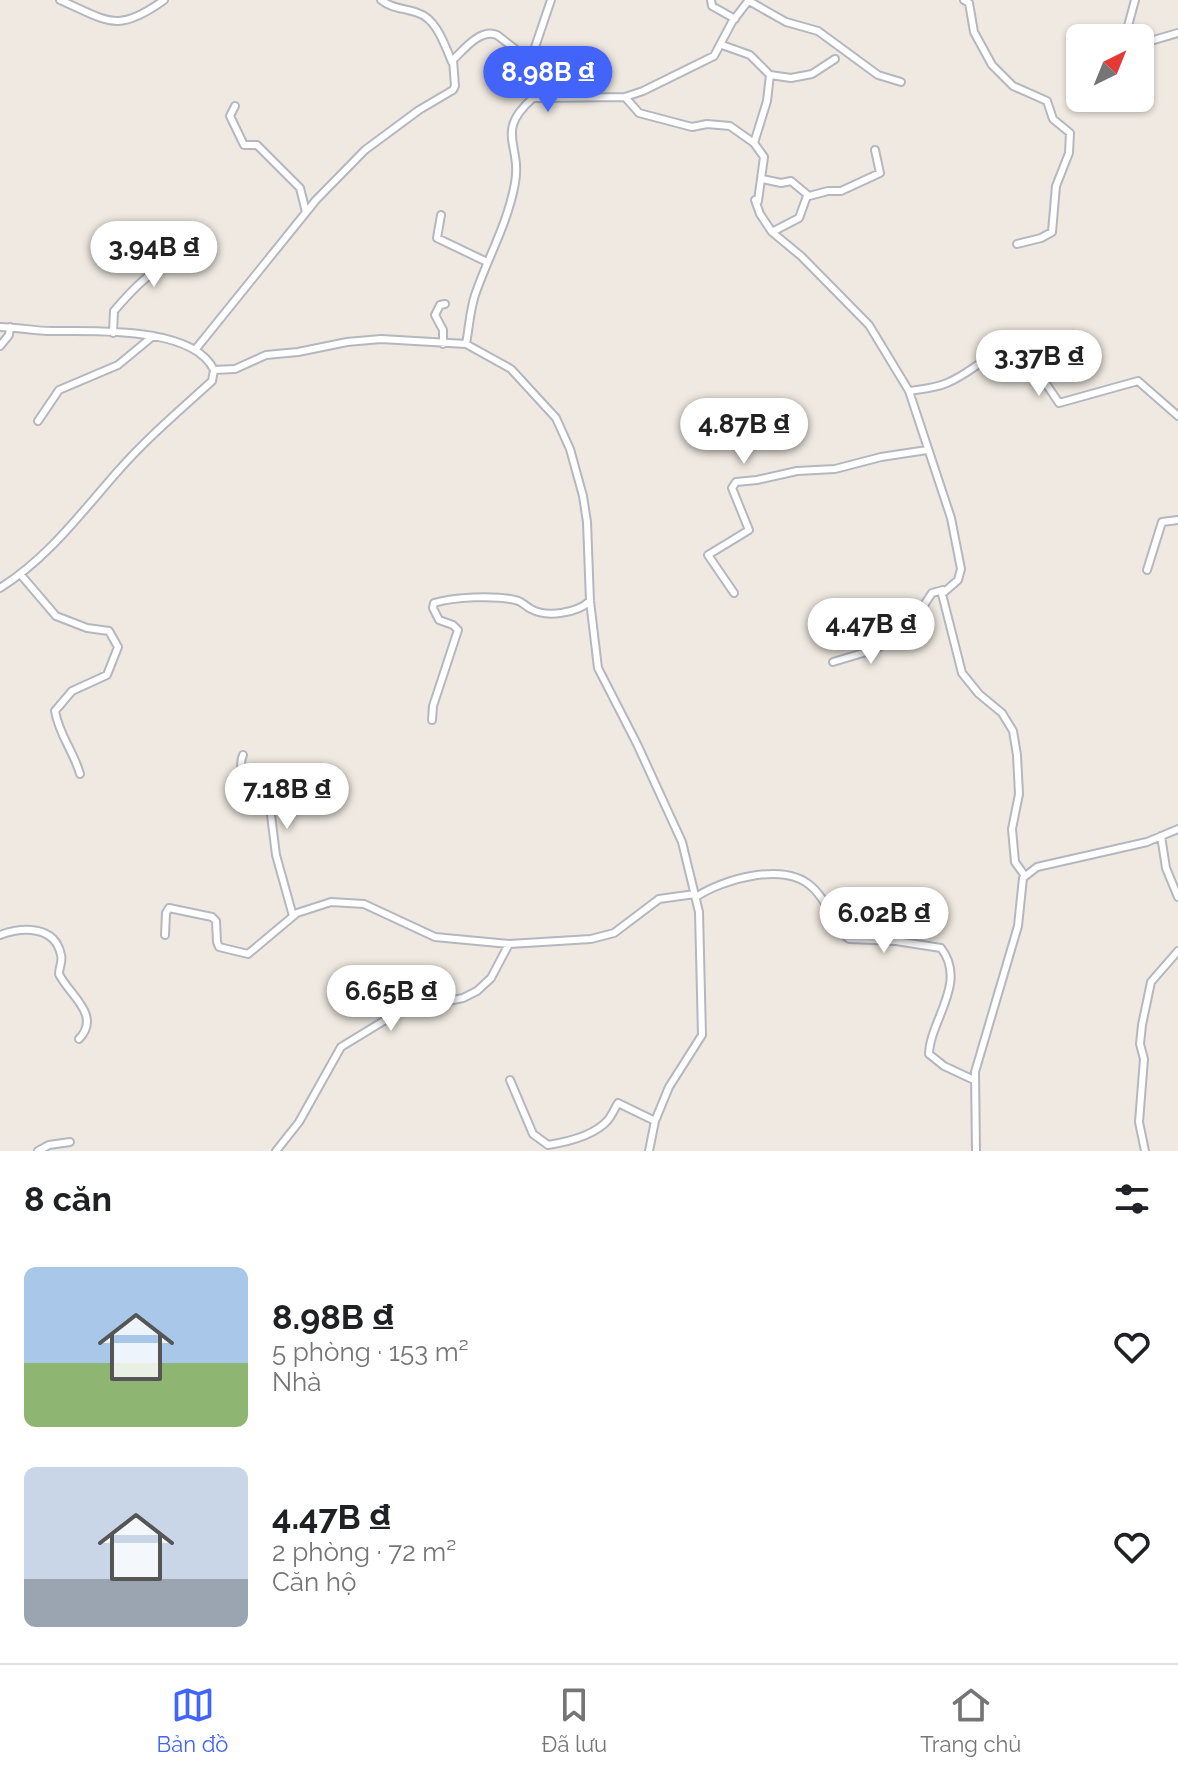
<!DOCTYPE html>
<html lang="vi">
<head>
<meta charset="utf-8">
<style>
  :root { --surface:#fff; --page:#f6f6f6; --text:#202124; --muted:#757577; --line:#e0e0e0; --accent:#4264fb }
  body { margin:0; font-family:Raleway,sans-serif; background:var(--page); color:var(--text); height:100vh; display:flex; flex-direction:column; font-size:30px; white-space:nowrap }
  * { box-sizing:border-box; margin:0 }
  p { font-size:26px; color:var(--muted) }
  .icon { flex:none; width:44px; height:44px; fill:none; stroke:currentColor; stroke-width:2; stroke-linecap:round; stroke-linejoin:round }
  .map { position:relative; height:1151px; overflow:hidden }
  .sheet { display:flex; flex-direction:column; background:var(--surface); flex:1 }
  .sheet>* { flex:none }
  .needle { width:52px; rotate:43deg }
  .controls { position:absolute; left:1066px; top:24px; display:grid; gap:16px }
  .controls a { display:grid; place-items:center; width:88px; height:88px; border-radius:12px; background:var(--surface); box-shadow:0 2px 6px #0004; font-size:40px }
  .price { position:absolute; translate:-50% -68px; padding:0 18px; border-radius:28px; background:#fff; color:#222; font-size:26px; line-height:52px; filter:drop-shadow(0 2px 4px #0008) }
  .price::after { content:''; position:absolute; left:50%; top:48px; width:24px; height:18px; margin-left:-12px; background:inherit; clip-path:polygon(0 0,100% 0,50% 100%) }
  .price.current { background:var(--accent); color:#fff }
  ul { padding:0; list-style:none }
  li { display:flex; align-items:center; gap:24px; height:200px; padding:0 24px }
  li span { display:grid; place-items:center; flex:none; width:224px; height:160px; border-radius:12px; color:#555 }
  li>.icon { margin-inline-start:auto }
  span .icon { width:96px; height:96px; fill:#fffc; stroke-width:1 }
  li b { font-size:34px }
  h2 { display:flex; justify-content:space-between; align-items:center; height:96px; padding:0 24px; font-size:34px }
  .tabs { display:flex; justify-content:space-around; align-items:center; height:112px; border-top:2px solid var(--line); background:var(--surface); font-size:22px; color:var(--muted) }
  .tabs a { display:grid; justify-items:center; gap:4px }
  .tabs .current { color:var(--accent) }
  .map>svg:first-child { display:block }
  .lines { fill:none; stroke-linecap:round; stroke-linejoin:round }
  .street-casing { stroke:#b4b7c1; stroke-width:10 }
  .street { stroke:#fff; stroke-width:6 }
</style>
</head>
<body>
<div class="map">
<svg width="1178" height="1151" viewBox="0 0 1178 1151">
  <rect width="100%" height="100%" fill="#efe9e1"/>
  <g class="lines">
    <defs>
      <path id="street" d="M60 0C108 21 117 34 164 0
        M381 0C392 9 405 8 418 13 437 19 445 46 452 62
        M711 0 712 6 735 19
        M964 0 969 3 974 32 992 65 1013 86 1047 101 1053 119 1070 133 1069 153 1056 186 1052 232 1041 238 1017 244
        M749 1 786 22 818 31 878 75 901 82
        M1134 38 1128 26 1135 0
        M1140 44 1178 33
        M722 45 750 55 770 75 767 101 754 143 764 157 758 201 755 200 760 214 772 232 801 256 869 325 909 391 951 518 961 569 958 580 942 594 962 673 979 694 1002 713 1013 731 1017 755 1019 794 1012 829 1015 862 1025 876
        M531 59 551 0
        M770 75 791 78 812 74 835 59
        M625 97 639 113 692 127 707 124 730 126 754 143
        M235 106 230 116 244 145H257L300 188 306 212
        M762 179 781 183 791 181 809 196 828 191H841L880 173 875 150
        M441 215 437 238 487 262
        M772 232 799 218 807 196
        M0 327C19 327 38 332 56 331 98 331 194 327 214 370L212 381C180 410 147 438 118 471 81 513 48 558 0 588
        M113 333 114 311C143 277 155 268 196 250
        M443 344V330L435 315 440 305 445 304
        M466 344C469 328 470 310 475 295 488 257 508 223 515 183 522 144 494 132 533 98L625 97 643 91 714 56 732 22 749 0
        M0 346 9 335 10 327
        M195 350 316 200 365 150 419 110 453 90 455 86 453 60C464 49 481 28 497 35L536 65 538 73 533 98
        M214 370 235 369 266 355 298 352 347 342 381 339 466 344 511 369 556 418 570 449 583 496 587 522 590 601 598 668 637 744 682 842 699 912 702 1035 669 1087 655 1121 649 1151
        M909 391C922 389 936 388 947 383 976 371 987 350 1022 348L1059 403 1138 381 1178 416
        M38 421 59 390 118 365 153 336
        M1147 570 1162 522 1178 520
        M21 575 56 616 87 628 109 631 118 647 107 675 72 691 55 711C59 735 74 752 80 774
        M734 593 708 555 749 530 732 488 736 482 757 480 797 471 835 469 881 457 927 450
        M833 662 873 650 895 639 906 619 922 608 932 593 943 590
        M432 720 433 706 458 630 453 625 439 620 433 608 434 603C453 597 495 595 515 600 522 601 525 606 531 609 547 618 577 613 590 601
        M243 755C239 763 242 789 251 793 255 796 260 793 265 793L269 799 276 855 293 916
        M1161 836 1166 868 1178 897
        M696 897C723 879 785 861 812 887 825 899 834 919 843 934L849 939 896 941 941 948C968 983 930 1020 929 1054L944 1066 974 1080
        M0 935C22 927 55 925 61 955 63 961 59 967 59 974 69 995 102 1015 79 1039
        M165 935 166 913 169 908 212 917 216 921 217 942 219 947 248 954 297 913 331 902 364 904 435 937 509 944 591 939 614 933 659 899 695 894
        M510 1080 533 1134 548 1145C567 1142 595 1135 608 1120 612 1115 615 1108 618 1103L655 1121
        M38 1151 49 1145 70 1142
        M276 1151 299 1122 341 1047 400 1011 463 998 477 991 491 978 509 944
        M976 1151 975 1072 1018 926 1023 878 1037 867 1147 842 1178 829
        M1145 1151 1139 1122 1144 1059 1140 1044 1142 1025 1151 982 1178 951"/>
    </defs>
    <!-- street casing -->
    <use href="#street" class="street-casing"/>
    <!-- street -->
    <use href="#street" class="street"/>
  </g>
</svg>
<div class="controls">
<a><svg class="needle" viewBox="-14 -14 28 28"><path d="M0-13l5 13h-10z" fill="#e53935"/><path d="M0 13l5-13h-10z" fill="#757577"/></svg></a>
</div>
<b class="price current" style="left:548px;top:114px">8.98B ₫</b>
<b class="price" style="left:154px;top:289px">3.94B ₫</b>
<b class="price" style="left:1039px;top:398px">3.37B ₫</b>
<b class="price" style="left:744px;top:466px">4.87B ₫</b>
<b class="price" style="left:871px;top:666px">4.47B ₫</b>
<b class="price" style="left:287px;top:831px">7.18B ₫</b>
<b class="price" style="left:884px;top:955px">6.02B ₫</b>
<b class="price" style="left:391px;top:1033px">6.65B ₫</b>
</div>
<section class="sheet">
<h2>8 căn<svg class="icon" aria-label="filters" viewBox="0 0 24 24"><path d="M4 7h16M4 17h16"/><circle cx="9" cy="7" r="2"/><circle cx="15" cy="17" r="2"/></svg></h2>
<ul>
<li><span style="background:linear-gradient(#a9c7e8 60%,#8fb573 0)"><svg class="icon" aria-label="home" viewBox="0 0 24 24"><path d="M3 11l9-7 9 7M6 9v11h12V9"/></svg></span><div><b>8.98B ₫</b><p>5 phòng · 153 m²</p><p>Nhà</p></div><svg class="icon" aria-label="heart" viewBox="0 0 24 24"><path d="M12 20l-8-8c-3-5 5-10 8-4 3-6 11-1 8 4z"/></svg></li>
<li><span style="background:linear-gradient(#c9d6e8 70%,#9aa5b1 0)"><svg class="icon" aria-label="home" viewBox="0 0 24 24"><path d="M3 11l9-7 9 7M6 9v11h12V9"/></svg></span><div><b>4.47B ₫</b><p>2 phòng · 72 m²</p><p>Căn hộ</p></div><svg class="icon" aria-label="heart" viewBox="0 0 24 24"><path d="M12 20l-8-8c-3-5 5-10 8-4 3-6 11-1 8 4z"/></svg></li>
</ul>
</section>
<nav class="tabs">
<a class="current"><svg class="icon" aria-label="map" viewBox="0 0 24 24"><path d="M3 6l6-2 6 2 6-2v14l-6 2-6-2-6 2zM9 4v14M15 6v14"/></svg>Bản đồ</a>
<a><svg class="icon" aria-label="saved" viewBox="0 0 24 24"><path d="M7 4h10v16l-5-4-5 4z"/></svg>Đã lưu</a>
<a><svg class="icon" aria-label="home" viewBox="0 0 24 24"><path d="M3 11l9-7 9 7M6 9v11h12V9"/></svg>Trang chủ</a>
</nav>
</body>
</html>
